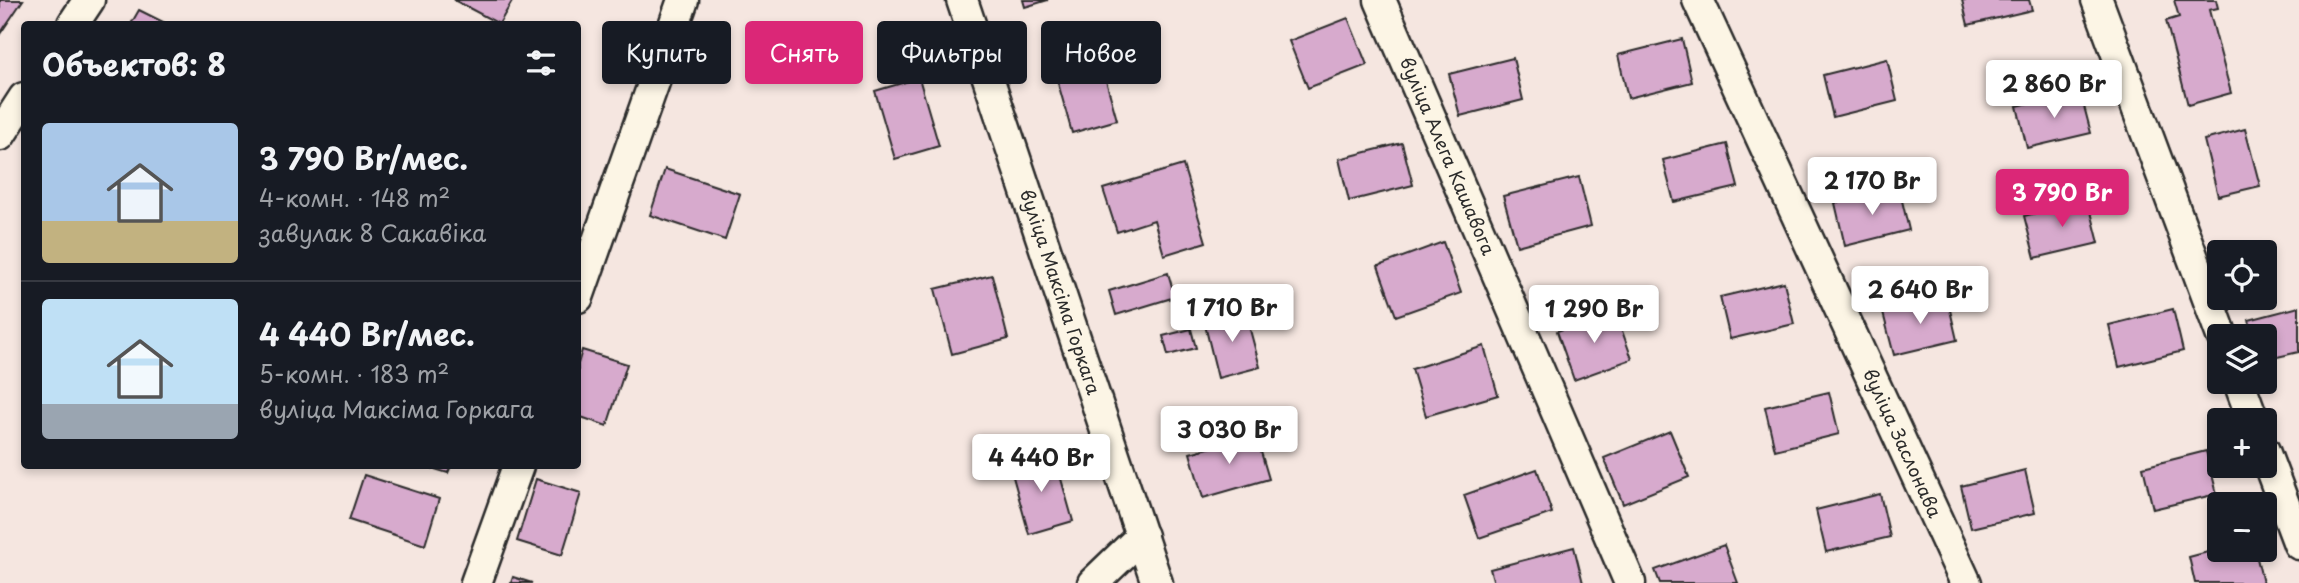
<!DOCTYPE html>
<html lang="ru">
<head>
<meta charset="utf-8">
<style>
  :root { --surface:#171b24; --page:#242831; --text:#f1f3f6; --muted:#9ea1a6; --line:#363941; --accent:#db2777 }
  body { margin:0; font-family:"Playpen Sans",sans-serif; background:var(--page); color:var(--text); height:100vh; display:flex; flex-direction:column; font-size:26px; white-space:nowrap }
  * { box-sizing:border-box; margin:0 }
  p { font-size:23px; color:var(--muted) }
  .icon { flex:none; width:38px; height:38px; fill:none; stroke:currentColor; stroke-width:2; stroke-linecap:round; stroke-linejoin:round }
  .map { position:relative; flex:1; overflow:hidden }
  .sheet { position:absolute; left:21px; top:21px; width:560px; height:448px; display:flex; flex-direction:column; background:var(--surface); border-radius:7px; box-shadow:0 4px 10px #0003 }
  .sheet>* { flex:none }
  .guide { position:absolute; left:602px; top:21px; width:665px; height:63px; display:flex; gap:14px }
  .controls { position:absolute; left:2207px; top:240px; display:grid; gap:14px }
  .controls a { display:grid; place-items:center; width:70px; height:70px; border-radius:7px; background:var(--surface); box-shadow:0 4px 10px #0003; font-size:35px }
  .price { position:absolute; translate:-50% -60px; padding:0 16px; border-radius:7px; background:#fff; color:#222; font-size:23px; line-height:46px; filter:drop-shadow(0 2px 4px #0008) }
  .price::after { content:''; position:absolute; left:50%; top:42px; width:21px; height:16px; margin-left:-10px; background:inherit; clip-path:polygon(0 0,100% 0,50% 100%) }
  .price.active { background:var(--accent); color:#fff }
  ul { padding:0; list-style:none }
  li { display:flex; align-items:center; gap:21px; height:175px; padding:0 21px }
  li+li { border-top:2px solid var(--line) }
  li span { display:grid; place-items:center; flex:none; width:196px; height:140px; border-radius:7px; color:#555 }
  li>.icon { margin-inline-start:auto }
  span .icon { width:84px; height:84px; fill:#fffc; stroke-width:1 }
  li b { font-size:30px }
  h2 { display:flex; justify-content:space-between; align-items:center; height:84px; padding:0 21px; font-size:30px }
  .pill { padding:0 24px; border-radius:7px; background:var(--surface); box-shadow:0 4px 10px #0003; font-size:24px; line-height:63px }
  .pill.active { background:var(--accent); color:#fff }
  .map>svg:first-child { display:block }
  .building { fill:#d7aacd; stroke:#2b2b2b; stroke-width:2 }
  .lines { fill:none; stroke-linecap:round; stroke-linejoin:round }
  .street-casing { stroke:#2b2b2b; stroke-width:35 }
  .street { stroke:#fcf5e5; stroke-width:30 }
  .labels { text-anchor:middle; stroke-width:5; stroke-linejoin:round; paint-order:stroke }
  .street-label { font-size:18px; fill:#2b2b2b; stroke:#fcf5e5 }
</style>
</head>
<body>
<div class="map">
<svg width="2299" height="583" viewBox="0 0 2299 583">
  <rect width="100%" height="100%" fill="#f5e6e0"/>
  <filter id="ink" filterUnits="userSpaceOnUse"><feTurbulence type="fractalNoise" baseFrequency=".0143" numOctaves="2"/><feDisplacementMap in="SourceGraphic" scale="14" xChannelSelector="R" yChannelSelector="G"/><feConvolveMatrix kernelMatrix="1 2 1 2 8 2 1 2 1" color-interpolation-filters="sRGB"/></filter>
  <g filter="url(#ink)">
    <!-- building -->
    <path class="building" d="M0 0H23L0 34Z
      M454 0H513L499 24Z
      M1023 0H1048L1025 7Z
      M1962 0H2029L2032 10 1968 25Z
      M2174 0H2216L2218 8 2209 10 2231 93 2188 105 2166 21 2179 17Z
      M139 10 167 24H131Z
      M1348 18 1367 65 1308 88 1289 41Z
      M1682 39 1692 82 1628 98 1618 55Z
      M1098 52 1117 120 1072 133 1053 65Z
      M1513 58 1523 100 1460 116 1449 74Z
      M1887 59 1897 101 1833 117 1823 75Z
      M919 78 939 146 895 159 875 91Z
      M2080 91 2091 133 2027 148 2017 106Z
      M2245 129 2260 186 2218 196 2204 140Z
      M1402 143 1413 185 1349 201 1339 159Z
      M1727 144 1738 187 1674 202 1663 160Z
      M1183 165 1206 242 1164 255 1154 220 1117 232 1103 189Z
      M665 169 740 194 725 240 650 215Z
      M1579 177 1591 226 1517 246 1503 196Z
      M1899 188 1909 230 1845 246 1835 203Z
      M2088 200 2099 243 2035 258 2024 216Z
      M1443 242 1461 293 1396 316 1378 266Z
      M1168 273 1175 297 1116 315 1109 291Z
      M992 275 1008 339 952 354 935 289Z
      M1784 282 1794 324 1730 339 1720 297Z
      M1947 297 1957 340 1894 355 1883 313Z
      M2299 307V352L2264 360V336H2253L2249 320Z
      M2173 309 2183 351 2119 367 2109 325Z
      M1245 311 1260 367 1218 378 1204 321Z
      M1615 311 1632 359 1574 380 1557 331Z
      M1191 329 1196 348 1168 355 1163 336Z
      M1484 346 1498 395 1426 416 1412 369Z
      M582 350 627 364 607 426 578 416V364Z
      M1829 392 1839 434 1775 450 1765 407Z
      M1670 431 1689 477 1623 504 1604 458Z
      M1256 435 1269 479 1203 498 1190 453Z
      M2206 451 2217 494 2153 509 2143 467Z
      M1054 454 1073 521 1029 534 1010 466Z
      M425 466H451L448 473Z
      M1537 469 1552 513 1479 538 1464 495Z
      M2025 470 2035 513 1971 528 1961 486Z
      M364 475 439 499 425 545 349 520Z
      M536 479 581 493 562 555 517 541Z
      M1880 494 1890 537 1826 552 1816 510Z
      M1724 545 1738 583H1660L1655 570Z
      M1574 547 1583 583H1494L1490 569Z
      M2219 549 2255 550 2263 583H2195L2189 557Z
      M513 577 532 583H511Z"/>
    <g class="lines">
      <defs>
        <g id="street">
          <path id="s1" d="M962 0 1157 583"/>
          <path id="s2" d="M1380 0 1630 583"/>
          <path id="s3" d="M1698 0 1966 583"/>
          <path d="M2097 0 2222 336"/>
          <path d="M73 24 89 0"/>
          <path d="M0 135 24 98"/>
          <path d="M578 297 683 0"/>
          <path d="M2239 382 2253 420"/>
          <path d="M2264 451 2299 544"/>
          <path d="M476 583 518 466"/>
          <path d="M1093 583 1142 536"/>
        </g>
      </defs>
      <!-- street casing -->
      <use href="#street" class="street-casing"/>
      <!-- street -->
      <use href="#street" class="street"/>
    </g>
  </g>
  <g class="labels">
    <!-- street labels -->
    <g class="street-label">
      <text dy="6" stroke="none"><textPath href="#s2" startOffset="170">вуліца Алега Кашавога</textPath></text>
      <text dy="6" stroke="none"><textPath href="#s1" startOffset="308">вуліца Максіма Горкага</textPath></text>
      <text dy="6" stroke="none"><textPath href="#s3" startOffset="488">вуліца Заслонава</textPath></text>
    </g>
  </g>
</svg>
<div class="controls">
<a><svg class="icon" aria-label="locate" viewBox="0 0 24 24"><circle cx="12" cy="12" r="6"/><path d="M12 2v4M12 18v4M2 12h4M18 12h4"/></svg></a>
<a><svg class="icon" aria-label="layers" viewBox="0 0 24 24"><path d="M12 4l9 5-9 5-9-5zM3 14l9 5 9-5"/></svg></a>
<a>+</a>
<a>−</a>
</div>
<b class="price" style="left:2054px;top:120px">2 860 Br</b>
<b class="price" style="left:1872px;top:217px">2 170 Br</b>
<b class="price active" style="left:2062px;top:229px">3 790 Br</b>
<b class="price" style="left:1920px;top:326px">2 640 Br</b>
<b class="price" style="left:1232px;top:344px">1 710 Br</b>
<b class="price" style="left:1594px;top:345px">1 290 Br</b>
<b class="price" style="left:1229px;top:466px">3 030 Br</b>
<b class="price" style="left:1041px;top:494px">4 440 Br</b>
<div class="guide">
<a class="pill">Купить</a>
<a class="pill active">Снять</a>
<a class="pill">Фильтры</a>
<a class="pill">Новое</a>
</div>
<section class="sheet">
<h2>Объектов: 8<svg class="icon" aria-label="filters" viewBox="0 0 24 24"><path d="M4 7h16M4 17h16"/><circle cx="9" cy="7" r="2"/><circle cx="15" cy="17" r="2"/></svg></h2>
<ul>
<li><span style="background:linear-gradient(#a9c7e8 70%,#c2b280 0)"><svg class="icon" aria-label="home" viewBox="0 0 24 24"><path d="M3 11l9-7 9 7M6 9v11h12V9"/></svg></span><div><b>3 790 Br/мес.</b><p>4-комн. · 148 m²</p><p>завулак 8 Сакавіка</p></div></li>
<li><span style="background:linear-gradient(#bfe0f5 75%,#9aa5b1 0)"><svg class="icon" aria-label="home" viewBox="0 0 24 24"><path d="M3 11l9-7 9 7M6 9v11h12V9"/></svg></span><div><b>4 440 Br/мес.</b><p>5-комн. · 183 m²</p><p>вуліца Максіма Горкага</p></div></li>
</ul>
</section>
</div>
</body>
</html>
